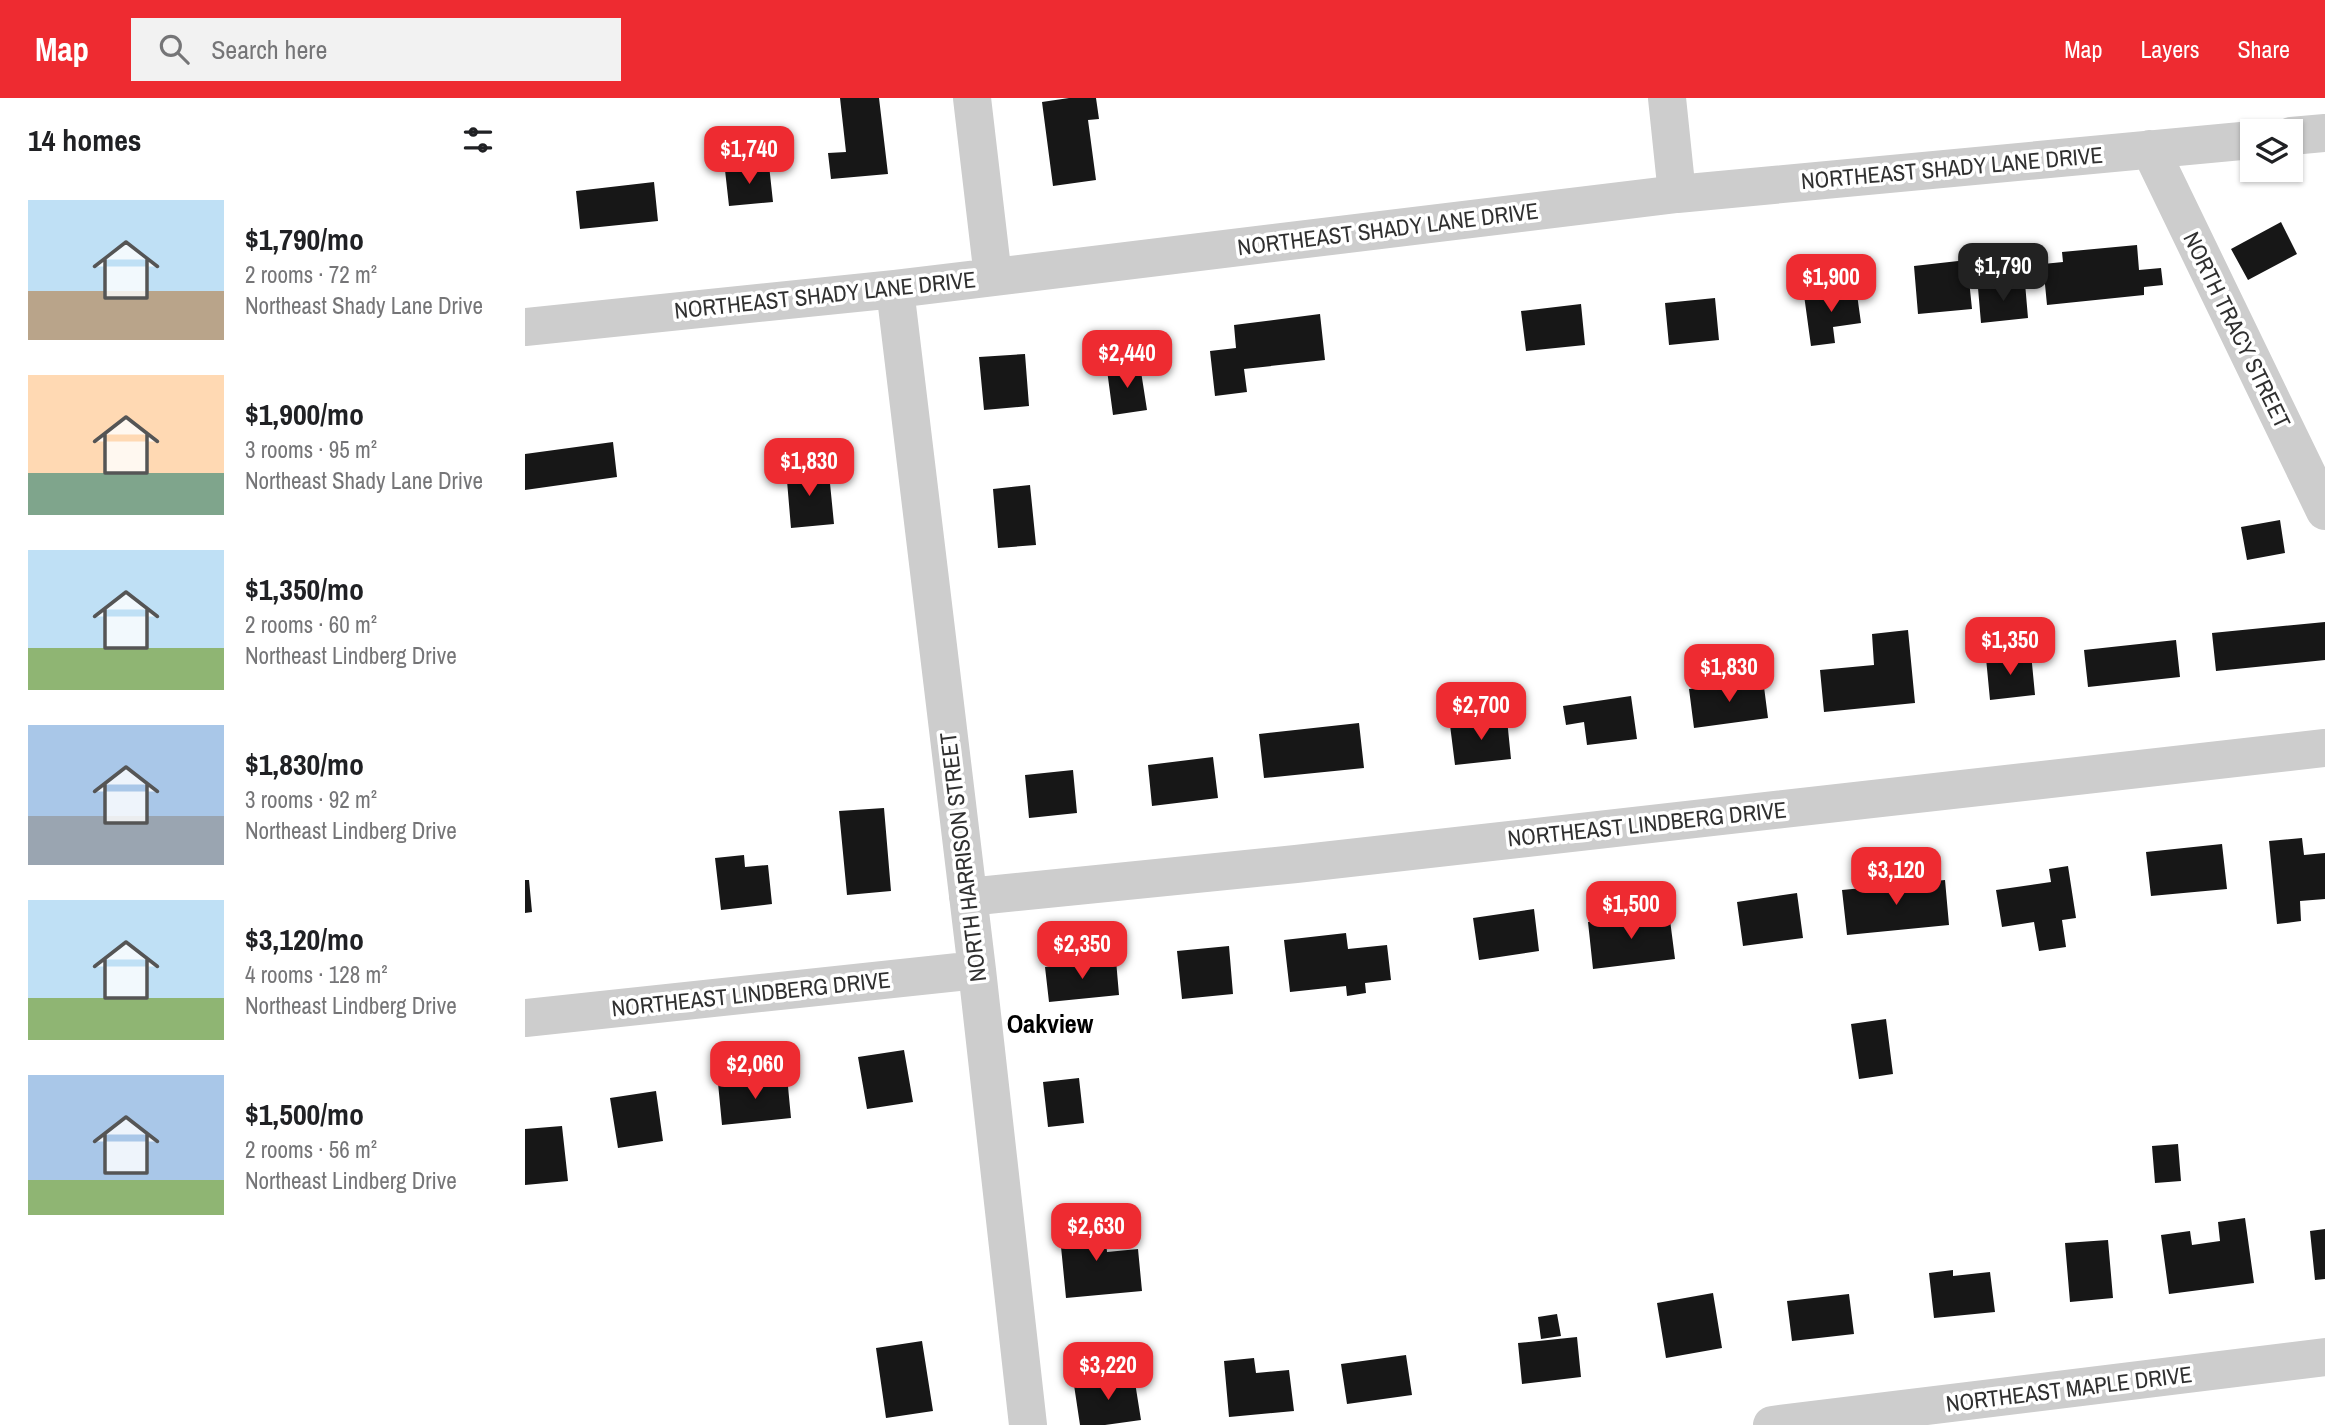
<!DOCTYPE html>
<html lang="en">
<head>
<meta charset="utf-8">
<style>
  :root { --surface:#fff; --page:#f2f2f2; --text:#202124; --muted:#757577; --accent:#ee2b31 }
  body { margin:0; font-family:"Archivo Narrow",sans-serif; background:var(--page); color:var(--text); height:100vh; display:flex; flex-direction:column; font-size:26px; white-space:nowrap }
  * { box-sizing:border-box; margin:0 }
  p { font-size:23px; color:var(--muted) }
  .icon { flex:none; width:38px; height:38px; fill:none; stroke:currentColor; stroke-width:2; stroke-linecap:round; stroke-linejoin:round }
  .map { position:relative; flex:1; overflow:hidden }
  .side { display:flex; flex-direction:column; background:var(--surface); width:525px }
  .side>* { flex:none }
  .fabs { position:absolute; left:1715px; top:21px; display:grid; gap:14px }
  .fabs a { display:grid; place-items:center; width:63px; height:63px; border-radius:0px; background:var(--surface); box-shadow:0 2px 5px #0004; font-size:35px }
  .price { position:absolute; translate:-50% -60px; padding:0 16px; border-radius:14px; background:var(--accent); color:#fff; font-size:23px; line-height:46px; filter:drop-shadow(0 2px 4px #0008) }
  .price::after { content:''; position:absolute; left:50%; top:42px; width:21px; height:16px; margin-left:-10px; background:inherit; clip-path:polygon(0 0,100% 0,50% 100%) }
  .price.current { background:#222; color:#fff }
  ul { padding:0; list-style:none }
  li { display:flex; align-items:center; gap:21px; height:175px; padding:0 28px }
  li span { display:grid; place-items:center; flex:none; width:196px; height:140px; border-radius:0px; color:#555 }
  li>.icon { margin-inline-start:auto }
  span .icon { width:84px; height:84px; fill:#fffc; stroke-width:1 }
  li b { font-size:30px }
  h2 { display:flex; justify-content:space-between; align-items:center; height:84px; padding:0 28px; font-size:30px }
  header { display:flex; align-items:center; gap:42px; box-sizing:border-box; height:98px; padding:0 35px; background:var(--accent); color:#fff }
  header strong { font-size:33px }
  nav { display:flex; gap:38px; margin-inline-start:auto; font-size:24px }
  .search { width:490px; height:63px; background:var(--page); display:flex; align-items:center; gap:18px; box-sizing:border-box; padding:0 24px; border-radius:0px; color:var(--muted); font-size:26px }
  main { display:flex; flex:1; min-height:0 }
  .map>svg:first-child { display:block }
  .building { fill:#171717 }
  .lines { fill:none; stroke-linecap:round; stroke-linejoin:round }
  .minor { stroke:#cdcdcd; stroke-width:38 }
  .labels { text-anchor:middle; stroke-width:7; stroke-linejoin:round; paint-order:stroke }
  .street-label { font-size:23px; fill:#303030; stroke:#fff }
  .quarter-label { font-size:26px; font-weight:bold; fill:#000; stroke:#fff }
</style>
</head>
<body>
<header>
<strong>Map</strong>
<div class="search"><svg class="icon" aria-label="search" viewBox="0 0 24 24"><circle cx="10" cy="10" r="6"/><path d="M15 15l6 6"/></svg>Search here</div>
<nav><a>Map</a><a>Layers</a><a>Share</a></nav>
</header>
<main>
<section class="side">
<h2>14 homes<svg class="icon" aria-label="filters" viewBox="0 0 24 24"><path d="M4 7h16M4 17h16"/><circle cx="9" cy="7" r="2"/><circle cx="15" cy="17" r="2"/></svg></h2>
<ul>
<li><span style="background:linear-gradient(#bfe0f5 65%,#b9a48a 0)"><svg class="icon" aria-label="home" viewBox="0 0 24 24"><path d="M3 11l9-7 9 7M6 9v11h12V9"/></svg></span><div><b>$1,790/mo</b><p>2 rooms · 72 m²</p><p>Northeast Shady Lane Drive</p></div></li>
<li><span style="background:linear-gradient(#ffd9b3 70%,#7fa58c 0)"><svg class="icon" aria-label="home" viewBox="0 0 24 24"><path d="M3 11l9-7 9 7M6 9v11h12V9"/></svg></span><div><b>$1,900/mo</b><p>3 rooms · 95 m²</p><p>Northeast Shady Lane Drive</p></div></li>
<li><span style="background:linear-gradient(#bfe0f5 70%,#8fb573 0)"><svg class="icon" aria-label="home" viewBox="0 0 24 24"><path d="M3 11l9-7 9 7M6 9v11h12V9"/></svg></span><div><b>$1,350/mo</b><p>2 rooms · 60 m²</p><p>Northeast Lindberg Drive</p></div></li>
<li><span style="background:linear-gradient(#a9c7e8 65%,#9aa5b1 0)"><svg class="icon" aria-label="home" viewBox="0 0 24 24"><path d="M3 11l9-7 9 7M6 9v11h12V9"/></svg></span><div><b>$1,830/mo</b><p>3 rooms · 92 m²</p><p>Northeast Lindberg Drive</p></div></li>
<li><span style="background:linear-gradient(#bfe0f5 70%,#8fb573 0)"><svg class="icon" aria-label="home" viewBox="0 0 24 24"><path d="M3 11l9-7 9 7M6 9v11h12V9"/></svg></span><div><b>$3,120/mo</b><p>4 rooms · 128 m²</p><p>Northeast Lindberg Drive</p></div></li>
<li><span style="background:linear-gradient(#a9c7e8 75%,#8fb573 0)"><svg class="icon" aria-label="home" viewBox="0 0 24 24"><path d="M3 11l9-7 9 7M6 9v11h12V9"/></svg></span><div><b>$1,500/mo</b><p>2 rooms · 56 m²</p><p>Northeast Lindberg Drive</p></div></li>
</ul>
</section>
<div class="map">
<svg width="1800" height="1327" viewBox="0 0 1800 1327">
  <rect width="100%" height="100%" fill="#fff"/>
  <!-- building -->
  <path class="building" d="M315 0H354L363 76 306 81 303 55 321 54Z
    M544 0H571L574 21 563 22 571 82 528 88 517 4Z
    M244 67 248 104 204 108 200 72Z
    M129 84 133 123 55 131 51 93Z
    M1756 124 1772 156 1723 182 1706 151Z
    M1612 147 1614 172 1636 170 1638 187 1619 189V197L1522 207 1518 166 1538 164 1537 154Z
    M1442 162 1447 211 1393 216 1389 168Z
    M1500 185 1503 220 1456 225 1453 190Z
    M1331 189 1336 225 1308 229 1310 245 1286 248 1279 197Z
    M1190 200 1194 242 1144 247 1140 205Z
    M1056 206 1060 247 1001 253 996 213Z
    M795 216 800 262 719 271 722 294 690 298 685 253 711 250 709 227Z
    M500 256 504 308 459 312 454 259Z
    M615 267 622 312 588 317 582 272Z
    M88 344 92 379 0 392V356Z
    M284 369V377L304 375 309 426 266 430 261 371Z
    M505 387 511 447 473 450 468 391Z
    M1755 422 1760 455 1722 462 1716 429Z
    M1800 524V562L1691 573 1687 535Z
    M1383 532 1390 605 1299 614 1295 572 1349 567 1347 536Z
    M1651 542 1655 579 1563 589 1559 552Z
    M1506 555 1510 597 1465 602 1461 560Z
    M1238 581 1243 620 1169 630 1164 591Z
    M1106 598 1112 641 1062 647 1059 624 1041 627 1038 608Z
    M982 621 986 661 930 667 925 627Z
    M834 625 839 670 739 680 734 636Z
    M688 659 693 700 627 708 623 667Z
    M548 672 552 715 504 720 500 677Z
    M359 710 366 793 322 797 314 713Z
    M1777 740 1779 757 1800 755V801L1775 803 1776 823 1752 826 1744 743Z
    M1697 746 1702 791 1626 798 1621 754Z
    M219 757 220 769 243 767 247 806 196 812 190 760Z
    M1543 768 1551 820 1537 822 1541 849 1514 853 1509 824 1477 829 1471 792 1526 784 1524 771Z
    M0 782H4L7 814 0 815Z
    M1420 782 1424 827 1322 837 1317 792Z
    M1272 795 1278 840 1218 848 1212 804Z
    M1009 811 1014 853 954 862 948 820Z
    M1144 814 1150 861 1068 871 1063 824Z
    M821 835 823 851 862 847 866 882 840 885 841 895 822 898 821 888 765 894 759 842Z
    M704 848 708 896 657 901 652 853Z
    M591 862 594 897 524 904 520 869Z
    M1361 921 1368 976 1334 981 1326 926Z
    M379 952 388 1004 342 1011 333 959Z
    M262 978 266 1020 197 1027 193 985Z
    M554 980 559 1025 523 1029 518 984Z
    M131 993 138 1043 93 1050 85 1000Z
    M37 1028 43 1083 0 1087V1031Z
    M1653 1046 1656 1083 1630 1085 1627 1048Z
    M1720 1120 1729 1185 1644 1196 1636 1137 1665 1133 1667 1147 1695 1143 1693 1124Z
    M579 1123 582 1154 613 1151 617 1193 541 1200 534 1128Z
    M1800 1131V1181L1790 1182 1785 1133Z
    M1583 1142 1588 1200 1545 1204 1540 1145Z
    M1428 1172V1178L1465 1174 1470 1214 1409 1220 1404 1175Z
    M1188 1195 1197 1250 1141 1260 1132 1205Z
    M1324 1196 1329 1236 1267 1243 1262 1203Z
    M1032 1216 1036 1238 1016 1241 1013 1219Z
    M1052 1239 1056 1279 997 1286 993 1245Z
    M397 1243 408 1313 361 1320 351 1250Z
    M881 1257 887 1297 822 1306 816 1266Z
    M729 1260 731 1275 764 1272 769 1313 704 1319 699 1263Z
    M609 1278 616 1322 580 1327H555L549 1287Z"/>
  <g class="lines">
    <!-- minor -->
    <path class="minor" d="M447 0 468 179
      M1142 0 1152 96
      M1766 38 1800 35
      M1625 51 1800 413
      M370 191 452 872 503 1327
      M0 229 370 191 1152 96 1727 42
      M443 799 771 766 1800 650
      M0 920 452 872
      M1247 1327 1800 1259"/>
  </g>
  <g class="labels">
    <!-- street labels -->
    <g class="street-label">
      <text transform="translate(1427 70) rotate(-5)" y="8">NORTHEAST SHADY LANE DRIVE</text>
      <text transform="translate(863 131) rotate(-7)" y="8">NORTHEAST SHADY LANE DRIVE</text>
      <text transform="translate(300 197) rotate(-6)" y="8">NORTHEAST SHADY LANE DRIVE</text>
      <text transform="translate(1712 232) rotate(64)" y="8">NORTH TRACY STREET</text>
      <text transform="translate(1122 726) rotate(-6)" y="8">NORTHEAST LINDBERG DRIVE</text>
      <text transform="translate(438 759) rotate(-97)" y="8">NORTH HARRISON STREET</text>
      <text transform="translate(226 896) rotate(-6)" y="8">NORTHEAST LINDBERG DRIVE</text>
      <text transform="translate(1544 1291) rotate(-7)" y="8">NORTHEAST MAPLE DRIVE</text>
    </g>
    <!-- quarter labels -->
    <g class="quarter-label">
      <text x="525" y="935">Oakview</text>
    </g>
  </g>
</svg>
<div class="fabs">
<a><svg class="icon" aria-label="layers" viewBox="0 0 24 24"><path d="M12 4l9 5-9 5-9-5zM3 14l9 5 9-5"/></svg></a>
</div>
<b class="price" style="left:224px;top:88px">$1,740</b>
<b class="price current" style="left:1478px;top:205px">$1,790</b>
<b class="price" style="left:1306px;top:216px">$1,900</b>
<b class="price" style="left:602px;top:292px">$2,440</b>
<b class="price" style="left:284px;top:400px">$1,830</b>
<b class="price" style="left:1485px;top:579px">$1,350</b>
<b class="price" style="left:1204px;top:606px">$1,830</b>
<b class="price" style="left:956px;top:644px">$2,700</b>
<b class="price" style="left:1371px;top:809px">$3,120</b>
<b class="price" style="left:1106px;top:843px">$1,500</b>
<b class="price" style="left:557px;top:883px">$2,350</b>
<b class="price" style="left:230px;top:1003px">$2,060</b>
<b class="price" style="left:571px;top:1165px">$2,630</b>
<b class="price" style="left:583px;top:1304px">$3,220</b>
</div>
</main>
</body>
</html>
